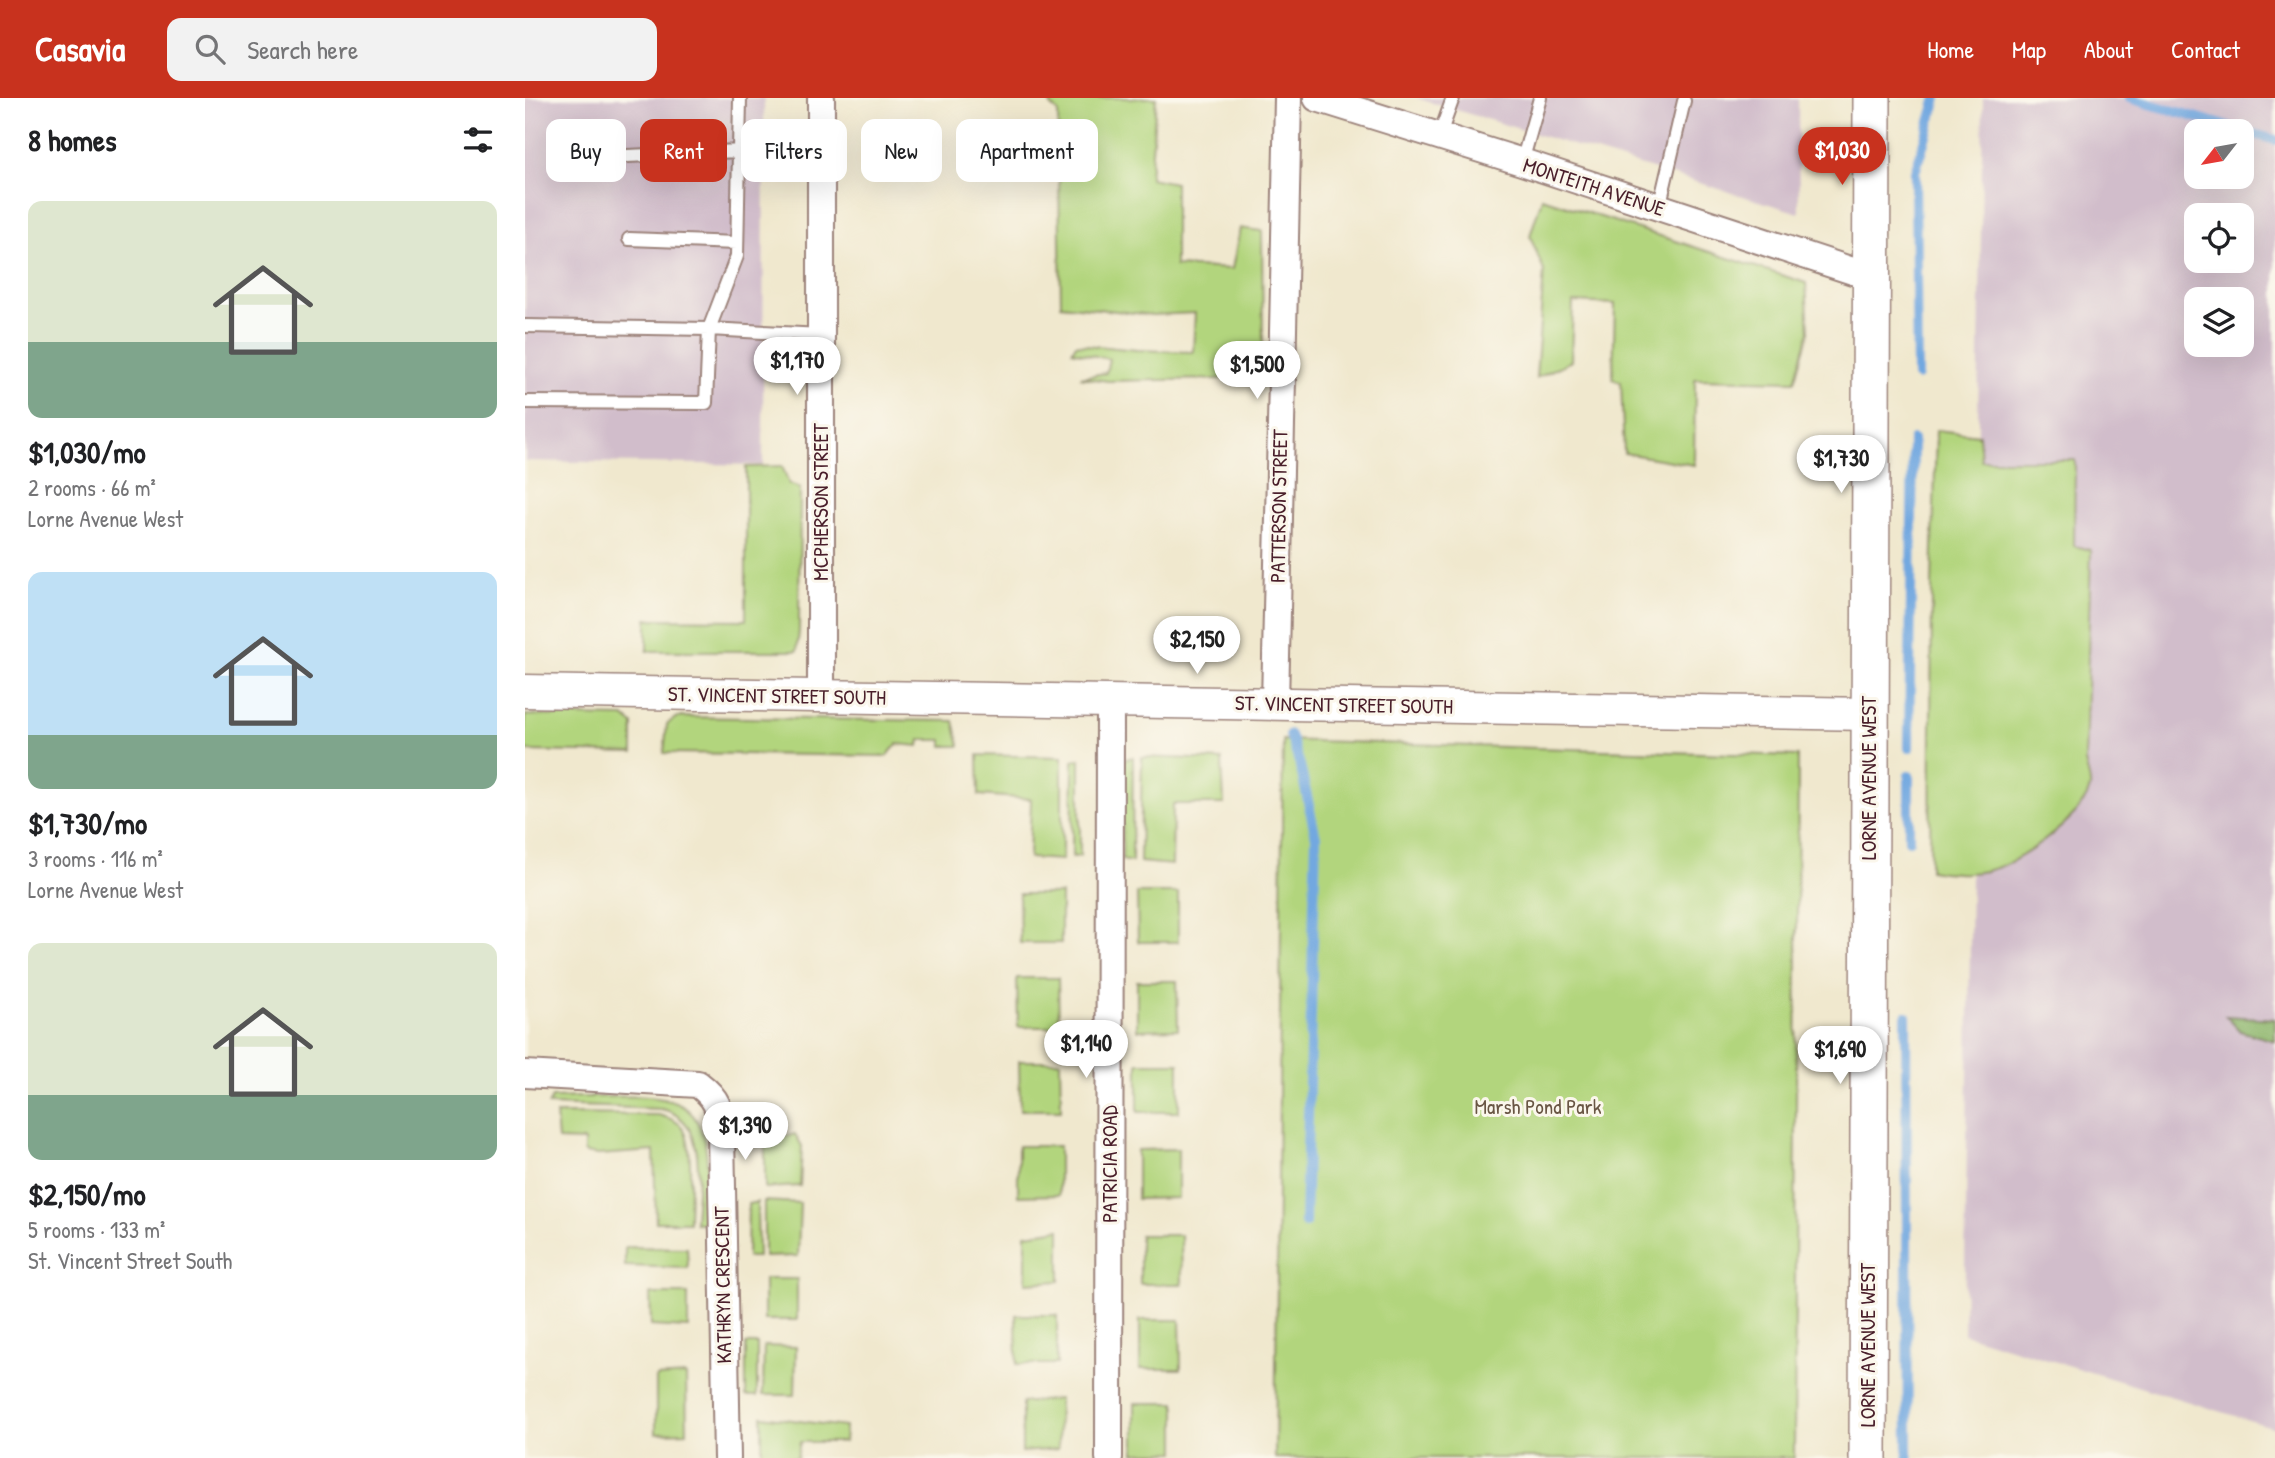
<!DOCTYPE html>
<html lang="en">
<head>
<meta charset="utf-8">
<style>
  :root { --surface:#fff; --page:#f2f2f2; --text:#202124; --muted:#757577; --accent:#c8321e }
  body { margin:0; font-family:"Patrick Hand",sans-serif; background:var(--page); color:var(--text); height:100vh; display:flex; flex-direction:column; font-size:26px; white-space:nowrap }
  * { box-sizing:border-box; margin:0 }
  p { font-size:23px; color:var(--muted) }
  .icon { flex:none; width:38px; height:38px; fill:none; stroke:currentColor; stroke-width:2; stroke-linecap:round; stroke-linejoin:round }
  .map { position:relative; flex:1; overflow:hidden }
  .details { display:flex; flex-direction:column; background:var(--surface); width:525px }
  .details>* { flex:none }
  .hud { position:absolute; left:21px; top:21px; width:665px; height:63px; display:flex; gap:14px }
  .needle { width:46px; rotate:239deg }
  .tools { position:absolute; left:1659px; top:21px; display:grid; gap:14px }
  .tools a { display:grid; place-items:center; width:70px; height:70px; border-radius:14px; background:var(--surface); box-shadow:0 7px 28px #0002; font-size:35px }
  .price { position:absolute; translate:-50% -60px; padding:0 16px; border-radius:24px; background:#fff; color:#222; font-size:23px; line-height:46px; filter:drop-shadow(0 2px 4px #0008) }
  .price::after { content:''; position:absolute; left:50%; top:42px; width:21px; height:16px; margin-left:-10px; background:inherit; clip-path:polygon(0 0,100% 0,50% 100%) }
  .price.selected { background:var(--accent); color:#fff }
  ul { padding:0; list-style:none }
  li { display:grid; align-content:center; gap:14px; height:371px; padding:0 28px }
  li span { display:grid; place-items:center; height:217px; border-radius:14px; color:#555 }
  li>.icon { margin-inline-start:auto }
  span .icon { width:126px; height:126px; fill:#fffc; stroke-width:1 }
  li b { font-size:30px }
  h2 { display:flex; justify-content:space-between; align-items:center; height:84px; padding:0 28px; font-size:30px }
  .tag { padding:0 24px; border-radius:14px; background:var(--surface); box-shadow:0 7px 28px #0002; font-size:24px; line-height:63px }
  .tag.selected { background:var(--accent); color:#fff }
  header { display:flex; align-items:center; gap:42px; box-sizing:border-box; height:98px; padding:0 35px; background:var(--accent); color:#fff }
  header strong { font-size:33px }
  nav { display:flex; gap:38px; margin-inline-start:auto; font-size:24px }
  .search { width:490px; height:63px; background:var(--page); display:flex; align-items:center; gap:18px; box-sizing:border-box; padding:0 24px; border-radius:14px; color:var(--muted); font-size:26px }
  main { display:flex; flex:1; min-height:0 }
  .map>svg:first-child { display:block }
  .industrial { fill:#d1bdcb; fill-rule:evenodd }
  .green { fill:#b2d57d; stroke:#7e7a54; stroke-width:2 }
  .forest { fill:#8db66c; stroke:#6c6a4c; stroke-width:2 }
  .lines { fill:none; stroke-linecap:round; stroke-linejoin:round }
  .stream { stroke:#72a8e0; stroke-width:10 }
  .service-casing { stroke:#9d847c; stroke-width:16 }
  .minor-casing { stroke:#9d847c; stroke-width:30 }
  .tertiary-casing { stroke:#9d847c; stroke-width:35 }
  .secondary-casing { stroke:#9d847c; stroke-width:40 }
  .service { stroke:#fff; stroke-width:12 }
  .minor { stroke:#fff; stroke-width:26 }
  .tertiary { stroke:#fff; stroke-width:32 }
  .secondary { stroke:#fff; stroke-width:37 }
  .labels { text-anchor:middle; stroke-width:6; stroke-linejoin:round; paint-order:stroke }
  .street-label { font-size:21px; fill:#4a1f2b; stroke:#fbf7ec }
  .park-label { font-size:21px; fill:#695644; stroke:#fbf7ec }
</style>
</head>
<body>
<header>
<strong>Casavia</strong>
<div class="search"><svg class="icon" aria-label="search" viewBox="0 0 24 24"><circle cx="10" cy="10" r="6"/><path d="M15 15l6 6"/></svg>Search here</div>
<nav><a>Home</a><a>Map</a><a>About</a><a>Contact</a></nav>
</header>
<main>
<section class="details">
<h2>8 homes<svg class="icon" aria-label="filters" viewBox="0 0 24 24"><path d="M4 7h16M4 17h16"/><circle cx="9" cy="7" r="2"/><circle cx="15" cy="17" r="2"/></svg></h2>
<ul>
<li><span style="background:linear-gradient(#dfe7d0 65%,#7fa58c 0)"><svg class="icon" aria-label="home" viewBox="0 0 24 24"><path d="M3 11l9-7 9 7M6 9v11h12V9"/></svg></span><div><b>$1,030/mo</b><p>2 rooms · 66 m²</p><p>Lorne Avenue West</p></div></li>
<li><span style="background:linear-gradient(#bfe0f5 75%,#7fa58c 0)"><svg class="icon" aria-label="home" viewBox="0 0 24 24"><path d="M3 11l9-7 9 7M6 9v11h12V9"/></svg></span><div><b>$1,730/mo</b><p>3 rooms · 116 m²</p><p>Lorne Avenue West</p></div></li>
<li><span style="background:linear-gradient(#dfe7d0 70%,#7fa58c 0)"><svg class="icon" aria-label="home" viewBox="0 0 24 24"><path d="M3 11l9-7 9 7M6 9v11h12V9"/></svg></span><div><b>$2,150/mo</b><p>5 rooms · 133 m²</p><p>St. Vincent Street South</p></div></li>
</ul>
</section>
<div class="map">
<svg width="1750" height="1360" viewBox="0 0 1750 1360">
  <rect width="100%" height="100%" fill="#fbf7ec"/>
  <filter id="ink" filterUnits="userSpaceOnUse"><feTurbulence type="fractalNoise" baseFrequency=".0143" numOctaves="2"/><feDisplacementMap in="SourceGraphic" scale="14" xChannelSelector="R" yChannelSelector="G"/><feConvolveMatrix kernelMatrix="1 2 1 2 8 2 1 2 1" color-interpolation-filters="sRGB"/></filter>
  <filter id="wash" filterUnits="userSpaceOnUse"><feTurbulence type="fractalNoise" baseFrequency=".00686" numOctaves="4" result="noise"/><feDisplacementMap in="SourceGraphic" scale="28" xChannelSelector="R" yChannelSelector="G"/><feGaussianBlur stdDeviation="1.57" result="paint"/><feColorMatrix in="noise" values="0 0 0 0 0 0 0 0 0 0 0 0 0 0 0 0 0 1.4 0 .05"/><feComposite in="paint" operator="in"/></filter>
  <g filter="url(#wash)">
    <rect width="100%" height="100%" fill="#f0e8ce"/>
    <!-- industrial -->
    <path class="industrial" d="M0 0H239L238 367 0 363Z
      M891 0H1273L1274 115Z
      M1458 0H1615L1750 44V1330L1439 1236ZM1671 33H1717V79H1671ZM1671 117H1717V163H1671ZM1671 201H1717V247H1671Z
      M1621 0H1750V40Z"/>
    <!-- green -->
    <path class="green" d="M524 0H631L625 80 650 85V168L707 171 715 130 737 133 738 255 714 258 712 271 734 275 693 281 583 283 555 279 581 275 584 261 547 253 551 246 612 252 668 254 670 215 628 217 536 207 533 14 526 8Z
      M1017 100 1281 185 1284 234 1270 283 1170 281 1169 367 1099 355 1096 284 1088 281 1090 206 1048 204 1046 263 1011 280 1019 173 1005 138Z
      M1411 332 1454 337 1456 362H1550L1549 448 1566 452 1560 663C1561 670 1566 682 1565 689 1560 717 1504 756 1479 767 1457 777 1428 777 1405 772L1407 488Z
      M257 368 264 386 275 390 274 533 272 553H122V521L221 522V369Z
      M0 617 99 619 108 626V655L0 653Z
      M152 619 429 623 435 648H418V642H395L394 648 372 646 362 658 139 655 142 626Z
      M758 642 1273 658 1269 1360H750Z
      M453 657 537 659V762L504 760 506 701 454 697Z
      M608 659 607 764 597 762 598 662Z
      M617 659 697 662 699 706H648L647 767 615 764Z
      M555 661V758L547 759 548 663Z
      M612 795H653V844H613Z
      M494 796H536V845H495Z
      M492 880H533L534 929H493Z
      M612 883H652L653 931 612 932Z
      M494 963H535L536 1012H495Z
      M613 965H654V1014H613Z
      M58 999C84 999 121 996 146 1003 194 1017 181 1086 180 1125H170C171 1087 186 1021 136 1011L23 1007 27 1000Z
      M31 1016 134 1017C143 1020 152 1022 158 1030 169 1043 164 1104 164 1124H131L129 1053 73 1057 59 1055V1043L33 1042Z
      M270 1036 277 1048 275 1088 240 1090V1044Z
      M493 1048H534V1097L493 1098Z
      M653 1051V1100L612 1101V1052Z
      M239 1103 275 1105 273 1158 239 1159Z
      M232 1104 233 1159H222L223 1106Z
      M535 1131V1183L501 1185V1136Z
      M615 1137H656L657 1186H615Z
      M100 1149 162 1150 163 1170 100 1168Z
      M239 1181H272V1222H239Z
      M125 1196H163V1230L126 1228Z
      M491 1217H532V1266H492Z
      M615 1222H655L656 1271H615Z
      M221 1246H232V1298H221Z
      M239 1248 271 1249 270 1297H238Z
      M161 1277 162 1334 131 1335V1279Z
      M534 1301 533 1351 497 1354V1305Z
      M610 1305H651V1354L610 1355Z
      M237 1318 320 1329 319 1344H275L272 1360H237Z"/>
    <!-- forest -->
    <path class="forest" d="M1701 918 1750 921V943L1715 933Z"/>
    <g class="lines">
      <!-- stream -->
      <path class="stream" d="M1604 0 1750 42
        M1392 278 1390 74 1412 0
        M765 637 775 667 791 739 780 1125
        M1384 650 1388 342
        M1384 677V742
        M1381 918 1383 1360"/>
    </g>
  </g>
  <g filter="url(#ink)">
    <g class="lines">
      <defs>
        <path id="service" d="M914 39 928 0
          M102 58 214 53
          M997 64 1015 0
          M1134 110 1159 3
          M104 141 212 145
          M0 228 184 231 296 237
          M0 304 181 305 184 231 212 158 215 0"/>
        <path id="minor" d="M792 0 997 64 1346 179
          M296 598V0
          M750 606 763 0
          M0 976 173 986C194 1002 194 1009 196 1035L202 1360
          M584 1360 585 603"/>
        <path id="tertiary" d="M0 593 1344 616"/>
        <path id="secondary" d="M1343 1360 1347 0"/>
      </defs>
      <!-- service casing -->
      <use href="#service" class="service-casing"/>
      <!-- minor casing -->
      <use href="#minor" class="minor-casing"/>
      <!-- tertiary casing -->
      <use href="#tertiary" class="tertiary-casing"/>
      <!-- secondary casing -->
      <use href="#secondary" class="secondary-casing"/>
      <!-- service -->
      <use href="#service" class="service"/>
      <!-- minor -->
      <use href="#minor" class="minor"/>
      <!-- tertiary -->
      <use href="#tertiary" class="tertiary"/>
      <!-- secondary -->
      <use href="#secondary" class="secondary"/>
    </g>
  </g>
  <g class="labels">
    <!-- street labels -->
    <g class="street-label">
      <text transform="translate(1069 89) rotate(18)" y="7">MONTEITH AVENUE</text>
      <text transform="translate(296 404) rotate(-90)" y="7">MCPHERSON STREET</text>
      <text transform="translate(754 408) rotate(-89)" y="7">PATTERSON STREET</text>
      <text transform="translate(252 598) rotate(1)" y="7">ST. VINCENT STREET SOUTH</text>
      <text transform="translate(819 607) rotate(1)" y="7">ST. VINCENT STREET SOUTH</text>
      <text transform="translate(1344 680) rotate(-90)" y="7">LORNE AVENUE WEST</text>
      <text transform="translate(585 1066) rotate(-90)" y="7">PATRICIA ROAD</text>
      <text transform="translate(198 1187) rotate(-91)" y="7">KATHRYN CRESCENT</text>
      <text transform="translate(1343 1247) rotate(-90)" y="7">LORNE AVENUE WEST</text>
    </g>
    <!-- park labels -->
    <g class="park-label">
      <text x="1013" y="1016">Marsh Pond Park</text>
    </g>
  </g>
</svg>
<div class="tools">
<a><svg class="needle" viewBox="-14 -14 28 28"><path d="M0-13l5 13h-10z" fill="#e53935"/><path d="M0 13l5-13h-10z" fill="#757577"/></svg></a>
<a><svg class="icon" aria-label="locate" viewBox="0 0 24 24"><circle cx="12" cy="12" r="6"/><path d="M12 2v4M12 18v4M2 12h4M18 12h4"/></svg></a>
<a><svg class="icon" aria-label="layers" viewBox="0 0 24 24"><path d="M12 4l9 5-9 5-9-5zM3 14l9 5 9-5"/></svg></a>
</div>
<b class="price selected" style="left:1317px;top:89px">$1,030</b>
<b class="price" style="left:272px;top:299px">$1,170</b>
<b class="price" style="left:732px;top:303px">$1,500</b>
<b class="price" style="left:1316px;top:397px">$1,730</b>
<b class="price" style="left:672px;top:578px">$2,150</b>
<b class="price" style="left:561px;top:982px">$1,140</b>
<b class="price" style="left:1315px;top:988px">$1,690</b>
<b class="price" style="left:220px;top:1064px">$1,390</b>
<div class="hud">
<a class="tag">Buy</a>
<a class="tag selected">Rent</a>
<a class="tag">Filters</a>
<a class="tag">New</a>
<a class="tag">Apartment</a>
</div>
</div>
</main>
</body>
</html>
